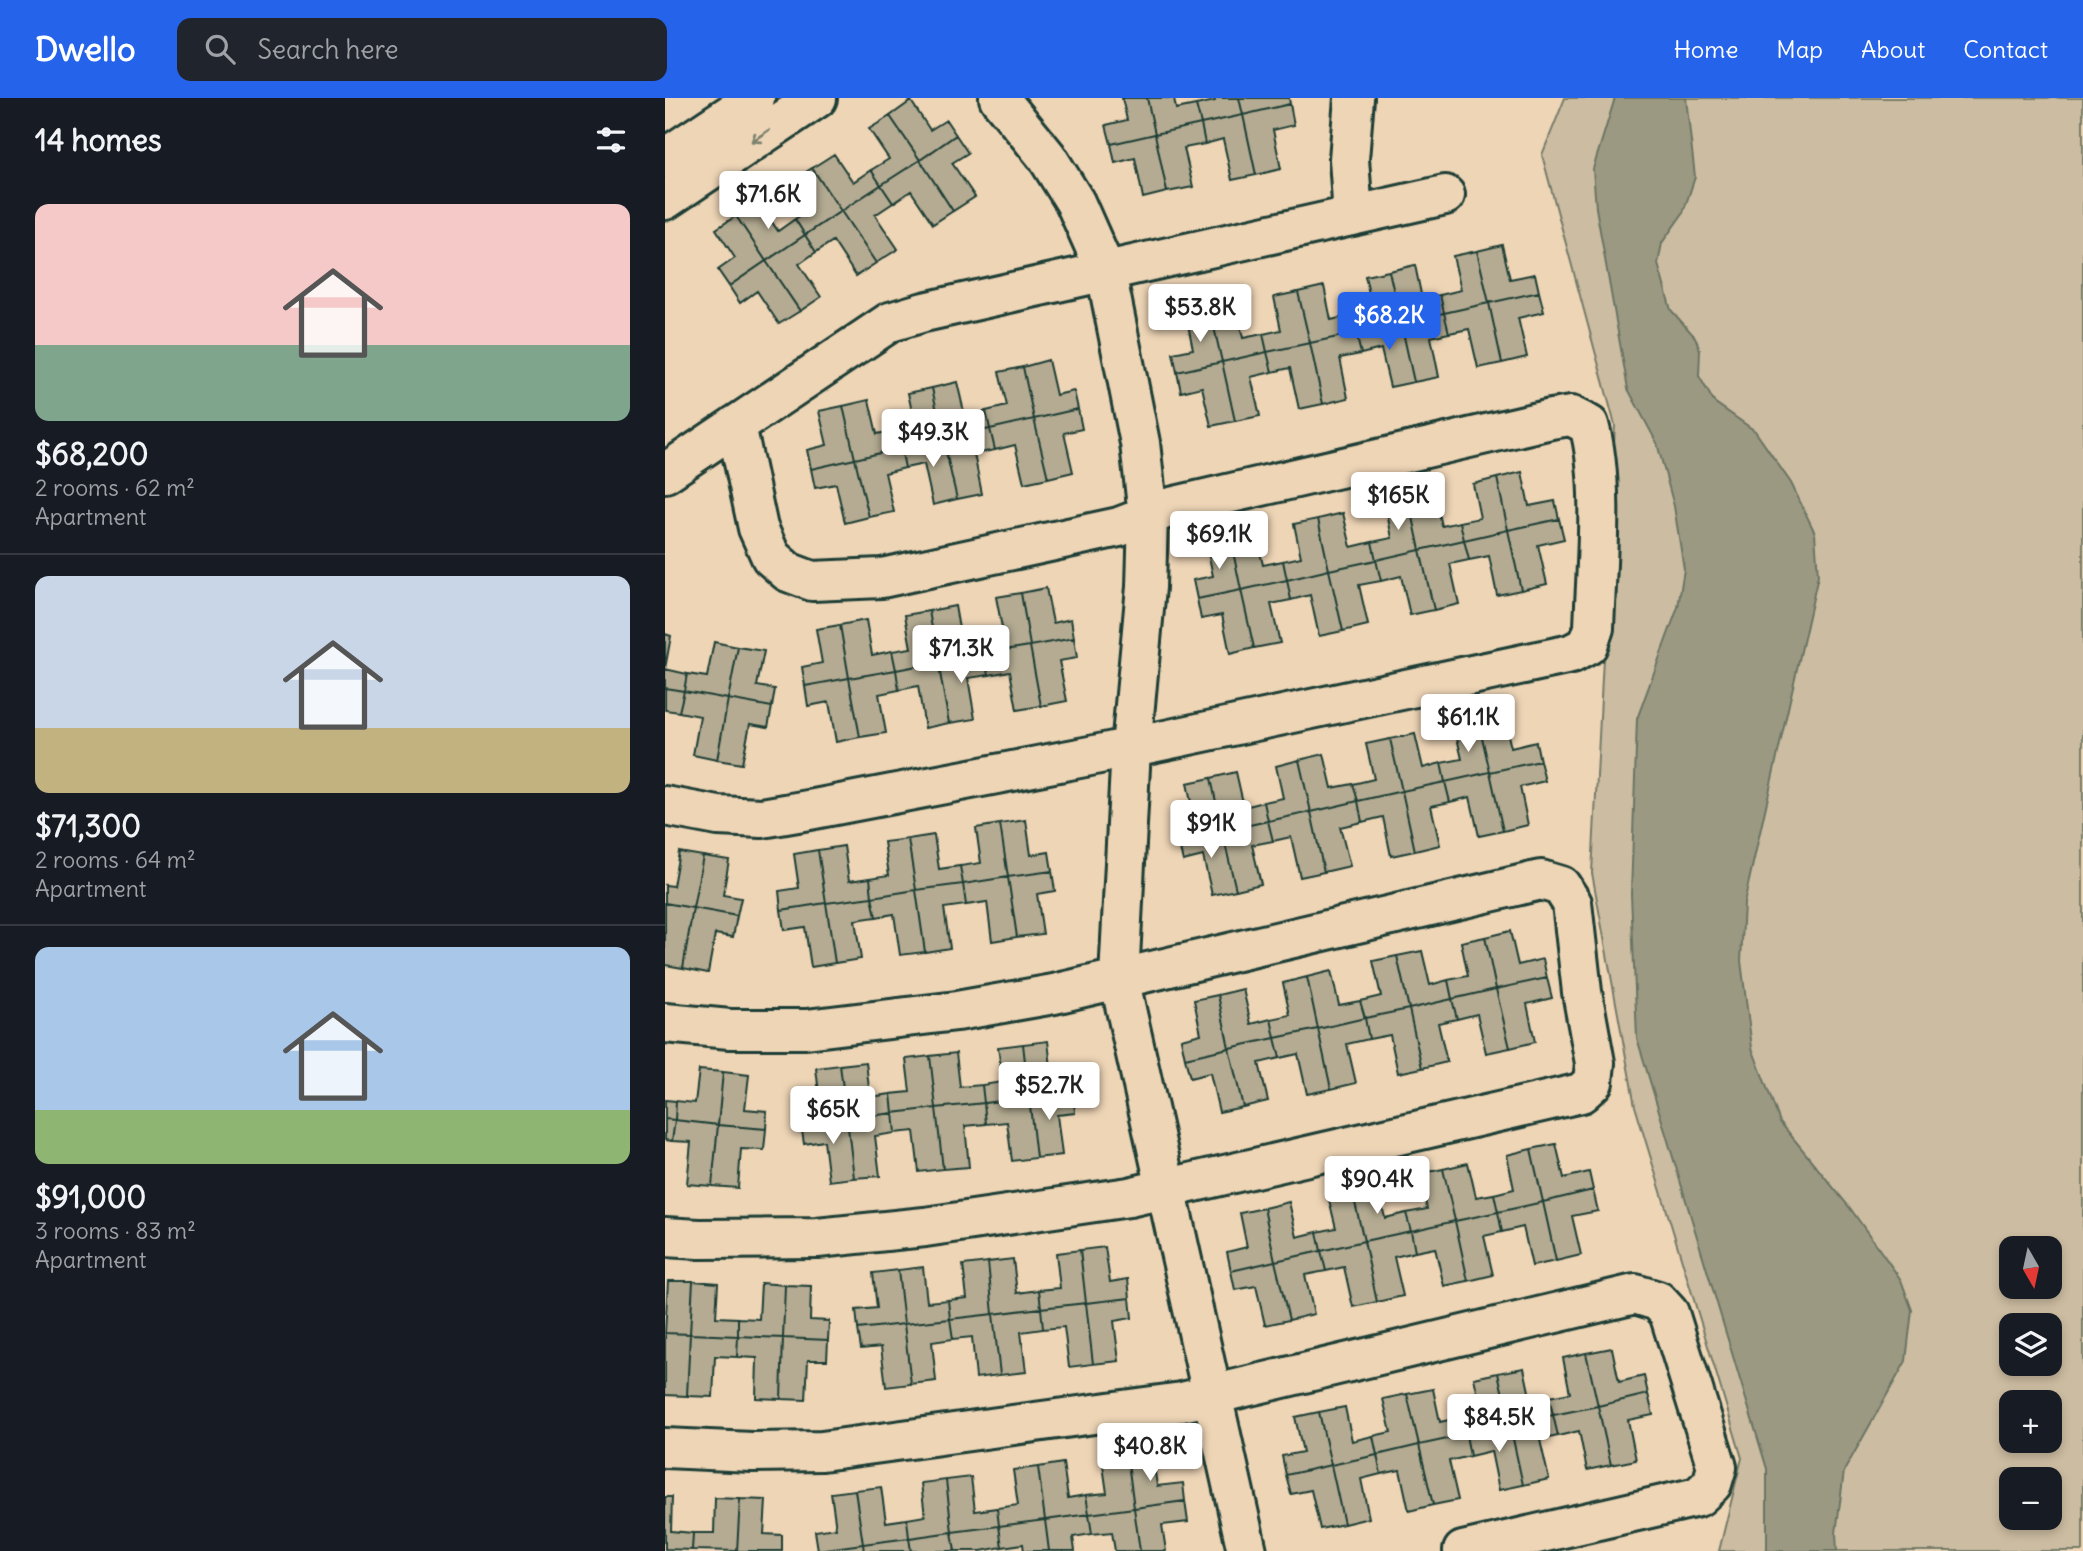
<!DOCTYPE html>
<html lang="en">
<head>
<meta charset="utf-8">
<style>
  :root { --surface:#171b24; --page:#20242c; --text:#f1f3f6; --muted:#9ea1a6; --line:#363941; --accent:#2563eb }
  body { margin:0; font-family:Delius,sans-serif; background:var(--page); color:var(--text); height:100vh; display:flex; flex-direction:column; font-size:26px; white-space:nowrap }
  * { box-sizing:border-box; margin:0 }
  p { font-size:23px; color:var(--muted) }
  .icon { flex:none; width:38px; height:38px; fill:none; stroke:currentColor; stroke-width:2; stroke-linecap:round; stroke-linejoin:round }
  .map { position:relative; flex:1; overflow:hidden }
  .panel { display:flex; flex-direction:column; background:var(--surface); width:665px }
  .panel>* { flex:none }
  .needle { width:46px; rotate:171deg }
  .tools { position:absolute; left:1334px; top:1138px; display:grid; gap:14px }
  .tools a { display:grid; place-items:center; width:63px; height:63px; border-radius:14px; background:var(--surface); box-shadow:0 4px 10px #0003; font-size:35px }
  .price { position:absolute; translate:-50% -60px; padding:0 16px; border-radius:7px; background:#fff; color:#222; font-size:23px; line-height:46px; filter:drop-shadow(0 2px 4px #0008) }
  .price::after { content:''; position:absolute; left:50%; top:42px; width:21px; height:16px; margin-left:-10px; background:inherit; clip-path:polygon(0 0,100% 0,50% 100%) }
  .price.current { background:var(--accent); color:#fff }
  ul { padding:0; list-style:none }
  li { display:grid; align-content:center; gap:14px; height:371px; padding:0 35px }
  li+li { border-top:2px solid var(--line) }
  li span { display:grid; place-items:center; height:217px; border-radius:14px; color:#555 }
  li>.icon { margin-inline-start:auto }
  span .icon { width:126px; height:126px; fill:#fffc; stroke-width:1 }
  li b { font-size:30px }
  h2 { display:flex; justify-content:space-between; align-items:center; height:84px; padding:0 35px; font-size:30px }
  header { display:flex; align-items:center; gap:42px; box-sizing:border-box; height:98px; padding:0 35px; background:var(--accent); color:#fff }
  header strong { font-size:33px }
  nav { display:flex; gap:38px; margin-inline-start:auto; font-size:24px }
  .search { width:490px; height:63px; background:var(--page); display:flex; align-items:center; gap:18px; box-sizing:border-box; padding:0 24px; border-radius:14px; color:var(--muted); font-size:26px }
  main { display:flex; flex:1; min-height:0 }
  .map>svg:first-child { display:block }
  .green { fill:#ccbca1; stroke:#767c6a; stroke-width:2; fill-rule:evenodd }
  .water { fill:#9c9983; stroke:#6a7463; stroke-width:2 }
  .building { fill:#b4ab92; stroke:#1f3d34; stroke-width:2 }
  .lines { fill:none; stroke-linecap:round; stroke-linejoin:round }
  .minor-casing { stroke:#1f3d34; stroke-width:44 }
  .minor { stroke:#eed5b6; stroke-width:38 }
  .oneway { stroke:#7c816e }
</style>
</head>
<body>
<header>
<strong>Dwello</strong>
<div class="search"><svg class="icon" aria-label="search" viewBox="0 0 24 24"><circle cx="10" cy="10" r="6"/><path d="M15 15l6 6"/></svg>Search here</div>
<nav><a>Home</a><a>Map</a><a>About</a><a>Contact</a></nav>
</header>
<main>
<section class="panel">
<h2>14 homes<svg class="icon" aria-label="filters" viewBox="0 0 24 24"><path d="M4 7h16M4 17h16"/><circle cx="9" cy="7" r="2"/><circle cx="15" cy="17" r="2"/></svg></h2>
<ul>
<li><span style="background:linear-gradient(#f6c9c9 65%,#7fa58c 0)"><svg class="icon" aria-label="home" viewBox="0 0 24 24"><path d="M3 11l9-7 9 7M6 9v11h12V9"/></svg></span><div><b>$68,200</b><p>2 rooms · 62 m²</p><p>Apartment</p></div></li>
<li><span style="background:linear-gradient(#c9d6e8 70%,#c2b280 0)"><svg class="icon" aria-label="home" viewBox="0 0 24 24"><path d="M3 11l9-7 9 7M6 9v11h12V9"/></svg></span><div><b>$71,300</b><p>2 rooms · 64 m²</p><p>Apartment</p></div></li>
<li><span style="background:linear-gradient(#a9c7e8 75%,#8fb573 0)"><svg class="icon" aria-label="home" viewBox="0 0 24 24"><path d="M3 11l9-7 9 7M6 9v11h12V9"/></svg></span><div><b>$91,000</b><p>3 rooms · 83 m²</p><p>Apartment</p></div></li>
</ul>
</section>
<div class="map">
<svg width="1418" height="1453" viewBox="0 0 1418 1453">
  <rect width="100%" height="100%" fill="#eed5b6"/>
  <filter id="ink" filterUnits="userSpaceOnUse"><feTurbulence type="fractalNoise" baseFrequency=".0143" numOctaves="2"/><feDisplacementMap in="SourceGraphic" scale="14" xChannelSelector="R" yChannelSelector="G"/><feConvolveMatrix kernelMatrix="1 2 1 2 8 2 1 2 1" color-interpolation-filters="sRGB"/></filter>
  <g filter="url(#ink)">
    <!-- green -->
    <path class="green" d="M900 0H1418V1453H1054L1077 1360 970 1008 927 775 950 327 877 57ZM1346 1150H1384V1188H1346ZM1346 1227H1384V1265H1346ZM1346 1304H1384V1342H1346ZM1346 1381H1384V1419H1346Z"/>
    <!-- water -->
    <path class="water" d="M950 0H1021L1030 79 1018 115 997 145 993 166 1006 212 1030 239 1035 252 1034 278 1049 304 1090 333 1126 385 1150 435 1153 478 1079 805 1076 863 1087 950 1115 1024 1185 1110 1236 1182 1247 1212 1241 1263 1179 1373 1171 1435 1172 1453H1102V1371L972 940 966 796 972 621 1013 509 1019 471 1009 408 992 345 963 291 931 110 928 71Z"/>
    <!-- building -->
    <path class="building" d="M457 0H482L490 36 446 46 441 27 462 22Z
      M482 0H509L511 11 531 7 536 26 490 36Z
      M549 0H574L578 17 536 26 531 7 550 3Z
      M574 0H624L625 6 578 17Z
      M246 3 265 32 281 22 291 37 255 62 225 18Z
      M625 6 629 27 608 32 616 71 591 77 578 17Z
      M578 17 591 77 567 82 558 41 540 46 536 26Z
      M225 18 255 62 216 87 206 72 224 61 204 31Z
      M536 26 540 46 519 50 528 89 502 94 490 36Z
      M490 36 502 94 478 100 470 60 450 65 446 46Z
      M291 37 303 55 287 65 310 99 288 113 255 62Z
      M169 56 188 84 206 72 216 87 176 113 147 70Z
      M255 62 288 113 268 126 246 93 228 105 216 87Z
      M147 70 176 113 140 137 130 121 146 111 127 83Z
      M216 87 228 105 210 117 233 151 211 165 176 113Z
      M93 103 113 133 130 121 140 137 101 163 71 118Z
      M176 113 211 165 191 178 168 143 151 154 140 137Z
      M71 118 101 163 64 188 53 172 70 160 51 131Z
      M140 137 151 154 134 166 156 199 135 213 101 163Z
      M837 147 845 181 870 176 874 194 824 205 812 153Z
      M812 153 824 205 779 215 775 197 796 192 788 158Z
      M101 163 135 213 114 226 92 193 75 205 64 188Z
      M750 167 757 201 775 197 779 215 736 225 724 173Z
      M724 173 736 225 691 235 688 217 708 213 700 178Z
      M659 188 666 222 688 217 691 235 645 245 633 194Z
      M633 194 645 245 602 254 598 236 616 232 609 199Z
      M874 194 879 214 853 220 862 259 837 265 824 205Z
      M824 205 837 265 813 270 804 231 784 235 779 215Z
      M570 206 578 240 598 236 602 254 557 264 545 212Z
      M545 212 557 264 512 274 508 255 528 251 521 217Z
      M779 215 784 235 766 239 774 279 749 284 736 225Z
      M736 225 749 284 725 289 716 251 696 256 691 235Z
      M691 235 696 256 675 260 683 300 658 306 645 245Z
      M645 245 658 306 634 311 625 270 607 274 602 254Z
      M602 254 607 274 586 279 595 318 570 323 557 264Z
      M383 262 391 297 409 293 413 311 369 321 358 269Z
      M557 264 570 323 546 328 537 289 516 294 512 274Z
      M358 269 369 321 325 331 321 313 342 308 334 274Z
      M292 284 300 318 321 313 325 331 278 341 267 290Z
      M267 290 278 341 236 350 232 332 250 328 243 295Z
      M204 302 212 336 232 332 236 350 190 361 178 308Z
      M178 308 190 361 146 371 142 352 162 347 154 313Z
      M413 311 417 331 399 335 408 374 383 380 369 321Z
      M369 321 383 380 359 385 350 347 330 352 325 331Z
      M325 331 330 352 309 356 317 396 292 401 278 341Z
      M278 341 292 401 268 407 259 366 240 370 236 350Z
      M236 350 240 370 220 375 229 414 204 419 190 361Z
      M190 361 204 419 180 425 171 386 150 390 146 371Z
      M857 374 864 408 890 403 894 421 843 432 832 380Z
      M832 380 843 432 799 442 795 424 815 420 808 386Z
      M769 394 777 428 795 424 799 442 755 452 744 400Z
      M744 400 755 452 711 462 707 444 727 440 720 405Z
      M678 415 686 449 707 444 711 462 664 472 653 421Z
      M653 421 664 472 622 482 618 463 636 459 629 426Z
      M894 421 899 441 873 447 882 486 856 492 843 432Z
      M843 432 856 492 832 497 824 458 804 462 799 442Z
      M590 433 598 467 618 463 622 482 576 492 565 439Z
      M565 439 576 492 532 501 528 482 548 478 541 444Z
      M799 442 804 462 785 466 794 506 769 512 755 452Z
      M755 452 769 512 745 517 736 478 716 483 711 462Z
      M711 462 716 483 694 487 703 527 678 533 664 472Z
      M664 472 678 533 654 538 645 497 626 502 622 482Z
      M622 482 626 502 606 506 615 545 589 550 576 492Z
      M381 490 388 525 406 521 409 540 365 548 356 495Z
      M576 492 589 550 565 556 557 517 536 521 532 501Z
      M356 495 365 548 320 555 317 538 338 535 331 499Z
      M290 508 296 542 317 538 320 555 273 564 264 513Z
      M264 513 273 564 231 572 227 553 246 550 240 517Z
      M201 522 207 557 227 553 231 572 184 580 175 527Z
      M175 527 184 580 140 588 137 569 157 565 151 531Z
      M0 536 6 538 0 571 22 576 19 593 0 590Z
      M409 540 412 560 394 563 402 603 376 608 365 548Z
      M49 544 73 549 63 601 19 593 22 576 42 579Z
      M365 548 376 608 352 612 345 573 324 577 320 555Z
      M73 549 99 553 92 588 110 591 107 609 63 601Z
      M320 555 324 577 303 580 310 621 284 625 273 564Z
      M273 564 284 625 260 630 253 588 234 592 231 572Z
      M231 572 234 592 214 596 221 635 195 639 184 580Z
      M184 580 195 639 171 644 164 604 143 608 140 588Z
      M0 590 19 593 14 614 0 612Z
      M19 593 63 601 52 662 28 657 35 618 14 614Z
      M63 601 107 609 103 629 85 626 77 666 52 662Z
      M838 616 846 650 871 644 875 663 825 674 813 622Z
      M813 622 825 674 780 684 776 665 797 661 789 627Z
      M750 636 758 670 776 665 780 684 737 693 725 641Z
      M725 641 737 693 693 703 688 686 709 681 701 646Z
      M659 656 667 690 688 686 693 703 646 714 634 662Z
      M634 662 646 714 603 723 599 704 618 700 611 668Z
      M875 663 880 683 855 689 863 727 838 733 825 674Z
      M571 674 579 709 599 704 603 723 557 733 546 680Z
      M825 674 838 733 814 738 805 699 785 704 780 684Z
      M546 680 557 733 513 743 509 724 529 719 522 685Z
      M780 684 785 704 766 708 775 747 750 753 737 693Z
      M737 693 750 753 726 758 718 719 697 724 693 703Z
      M693 703 697 724 675 729 685 768 659 774 646 714Z
      M646 714 659 774 635 779 626 739 608 743 603 723Z
      M361 722 366 757 384 754 387 773 343 779 335 726Z
      M603 723 608 743 587 747 596 786 571 792 557 733Z
      M335 726 343 779 298 786 295 768 316 765 311 730Z
      M557 733 571 792 547 797 538 758 518 763 513 743Z
      M269 737 274 771 295 768 298 786 251 792 243 741Z
      M243 741 251 792 207 799 205 780 224 777 219 744Z
      M179 748 184 783 205 780 207 799 161 805 153 752Z
      M153 752 161 805 116 812 114 793 134 790 129 756Z
      M14 754 38 758 28 810 0 805V787L8 788Z
      M38 758 64 762 58 797 76 800 72 818 28 810Z
      M387 773 390 793 372 796 378 836 352 839 343 779Z
      M343 779 352 839 327 843 322 804 301 807 298 786Z
      M298 786 301 807 279 810 285 850 260 854 251 792Z
      M251 792 260 854 235 857 229 816 211 819 207 799Z
      M207 799 211 819 190 822 196 861 170 865 161 805Z
      M0 805 28 810 18 870 0 867Z
      M161 805 170 865 146 869 140 829 119 832 116 812Z
      M28 810 72 818 68 839 50 836 43 875 18 870Z
      M845 833 853 867 878 861 882 880 831 891 820 839Z
      M820 839 831 891 787 901 783 882 803 878 796 844Z
      M757 853 765 887 783 882 787 901 744 911 732 858Z
      M732 858 744 911 700 920 695 903 716 898 708 863Z
      M666 873 674 907 695 903 700 920 653 931 642 879Z
      M642 879 653 931 610 940 606 921 625 917 618 885Z
      M882 880 887 900 862 906 870 944 845 950 831 891Z
      M578 891 586 926 606 921 610 940 564 950 553 897Z
      M831 891 845 950 821 955 812 916 792 921 787 901Z
      M553 897 564 950 520 960 516 941 536 936 529 902Z
      M787 901 792 921 773 925 782 964 757 970 744 911Z
      M744 911 757 970 733 975 725 937 704 941 700 920Z
      M700 920 704 941 682 946 691 985 666 991 653 931Z
      M653 931 666 991 642 996 633 956 615 960 610 940Z
      M610 940 615 960 594 965 603 1003 578 1009 564 950Z
      M383 943 387 978 406 976 408 994 364 999 358 946Z
      M358 946 364 999 319 1005 317 987 338 984 333 949Z
      M564 950 578 1009 554 1014 545 975 525 980 520 960Z
      M291 955 295 989 317 987 319 1005 271 1010 265 958Z
      M265 958 271 1010 228 1015 226 996 245 994 241 961Z
      M201 964 205 999 226 996 228 1015 182 1021 175 967Z
      M175 967 182 1021 136 1026 134 1007 155 1004 151 970Z
      M34 972 58 974 53 1027 10 1022 11 1003 30 1005Z
      M58 974 84 977 80 1011 102 1013 101 1031 53 1027Z
      M408 994 410 1015 392 1017 397 1057 371 1060 364 999Z
      M364 999 371 1060 347 1063 342 1024 321 1026 319 1005Z
      M0 1002 11 1003 10 1022 0 1021Z
      M319 1005 321 1026 300 1028 304 1069 278 1071 271 1010Z
      M271 1010 278 1071 254 1074 249 1033 230 1035 228 1015Z
      M228 1015 230 1035 210 1038 215 1078 189 1080 182 1021Z
      M0 1021 10 1022 7 1043 0 1042Z
      M182 1021 189 1080 164 1083 159 1043 139 1046 136 1026Z
      M10 1022 53 1027 47 1088 22 1086 26 1044 7 1043Z
      M53 1027 101 1031 99 1052 76 1051 73 1090 47 1088Z
      M891 1046 899 1080 924 1074 928 1092 878 1104 866 1051Z
      M866 1051 878 1104 833 1114 829 1096 849 1091 842 1057Z
      M803 1065 811 1099 829 1096 833 1114 790 1123 778 1071Z
      M778 1071 790 1123 746 1133 741 1115 762 1111 754 1076Z
      M712 1087 720 1120 741 1115 746 1133 699 1143 687 1092Z
      M687 1092 699 1143 656 1153 652 1134 671 1130 663 1098Z
      M928 1092 933 1113 907 1118 916 1157 891 1163 878 1104Z
      M624 1104 632 1139 652 1134 656 1153 610 1163 599 1110Z
      M878 1104 891 1163 867 1168 858 1129 837 1134 833 1114Z
      M599 1110 610 1163 566 1173 562 1154 582 1149 575 1115Z
      M833 1114 837 1134 819 1138 828 1177 803 1183 790 1123Z
      M790 1123 803 1183 779 1188 770 1150 750 1154 746 1133Z
      M746 1133 750 1154 729 1159 738 1198 712 1204 699 1143Z
      M699 1143 712 1204 688 1209 679 1169 661 1173 656 1153Z
      M440 1149 445 1184 463 1181 465 1200 421 1205 415 1152Z
      M415 1152 421 1205 376 1210 374 1192 395 1190 391 1155Z
      M656 1153 661 1173 640 1177 649 1216 624 1222 610 1163Z
      M348 1161 352 1195 374 1192 376 1210 328 1216 323 1164Z
      M610 1163 624 1222 600 1227 591 1188 570 1192 566 1173Z
      M323 1164 328 1216 285 1221 283 1202 302 1200 298 1167Z
      M258 1169 262 1204 283 1202 285 1221 239 1226 233 1172Z
      M233 1172 239 1226 193 1231 191 1212 212 1210 208 1175Z
      M3 1183H28L25 1236 0 1235Z
      M28 1183 53 1185 51 1219 73 1220V1238L25 1236Z
      M96 1185 120 1187 118 1240 73 1238V1220L94 1221Z
      M120 1187 146 1188 145 1222 164 1223 163 1242 118 1240Z
      M465 1200 467 1220 449 1223 454 1263 428 1266 421 1205Z
      M421 1205 428 1266 404 1269 399 1229 378 1231 376 1210Z
      M376 1210 378 1231 356 1234 361 1274 335 1277 328 1216Z
      M328 1216 335 1277 311 1280 307 1239 288 1241 285 1221Z
      M285 1221 288 1241 267 1244 271 1283 246 1286 239 1226Z
      M239 1226 246 1286 221 1289 216 1249 196 1251 193 1231Z
      M0 1235 25 1236 22 1298 0 1297Z
      M25 1236 73 1238 72 1259 50 1258 48 1299 22 1298Z
      M73 1238 118 1240 116 1301 91 1300 92 1260 72 1259Z
      M118 1240 163 1242 162 1262H143L141 1302 116 1301Z
      M947 1250 954 1284 979 1278 983 1296 933 1308 921 1255Z
      M921 1255 933 1308 888 1317 884 1299 905 1295 898 1260Z
      M859 1270 866 1303 884 1299 888 1317 845 1327 833 1275Z
      M833 1275 845 1327 801 1337 797 1319 817 1315 809 1280Z
      M768 1291 775 1324 797 1319 801 1337 754 1347 742 1296Z
      M742 1296 754 1347 712 1357 708 1338 726 1334 718 1301Z
      M983 1296 988 1317 963 1322 971 1362 946 1367 933 1308Z
      M933 1308 946 1367 922 1372 914 1333 893 1338 888 1317Z
      M680 1309 687 1343 708 1338 712 1357 666 1367 654 1314Z
      M654 1314 666 1367 621 1377 617 1358 638 1354 630 1319Z
      M888 1317 893 1338 875 1342 884 1381 858 1387 845 1327Z
      M845 1327 858 1387 834 1392 826 1353 805 1358 801 1337Z
      M801 1337 805 1358 784 1363 793 1402 768 1407 754 1347Z
      M754 1347 768 1407 744 1413 735 1372 716 1376 712 1357Z
      M487 1353 492 1388 518 1385 520 1403 469 1410 462 1357Z
      M462 1357 469 1410 424 1416 421 1397 442 1395 437 1360Z
      M712 1357 716 1376 696 1381 704 1420 679 1426 666 1367Z
      M398 1365 403 1400 421 1397 424 1416 380 1422 373 1369Z
      M666 1367 679 1426 655 1431 646 1392 626 1396 621 1377Z
      M373 1369 380 1422 334 1428 332 1410 353 1407 348 1372Z
      M306 1379 310 1413 332 1410 334 1428 287 1434 281 1382Z
      M281 1382 287 1434 244 1440 242 1421 260 1418 256 1385Z
      M216 1389 221 1424 242 1421 244 1440 198 1446 190 1392Z
      M190 1392 198 1446 153 1452 150 1433 171 1430 166 1395Z
      M0 1399H7L6 1433 28 1435 27 1452 0 1451Z
      M50 1400 75 1401 72 1453 27 1452 28 1435H49Z
      M75 1401 101 1402 99 1436 117 1437V1453H72Z
      M520 1403 523 1424 497 1427 501 1453H475L469 1410Z
      M469 1410 475 1453H450L447 1434 427 1436 424 1416Z
      M424 1416 427 1436 408 1439 410 1453H384L380 1422Z
      M380 1422 384 1453H359L358 1446 337 1449 334 1428Z
      M334 1428 337 1449 316 1453H290L287 1434Z
      M287 1434 290 1453H246L244 1440Z
      M244 1440 246 1453H199L198 1446Z
      M198 1446 199 1453H153V1452Z"/>
    <g class="lines">
      <defs>
        <path id="minor" d="M334 0 382 59 410 104 441 174 475 345 483 418 481 489 466 650 454 880 582 1453
          M0 60 90 0
          M0 102 152 0
          M688 118 684 61 689 0
          M0 375 225 224 259 214 780 97
          M0 708 53 718 97 720 144 712 425 658 906 556 923 547 929 530C931 471 940 383 924 327L906 318 886 321 506 409 454 429 217 480 147 483 123 474 106 459 93 430 71 327
          M0 925 65 931H141L292 913 389 896 876 782 896 788 907 805 917 894 930 965 928 984 916 995 464 1099 260 1129 152 1140 34 1141 0 1139
          M0 1350 87 1354 157 1353 517 1304 970 1196 993 1203 1004 1215 1052 1369 1047 1386 1033 1399 798 1453"/>
      </defs>
      <!-- minor casing -->
      <use href="#minor" class="minor-casing"/>
      <!-- minor -->
      <use href="#minor" class="minor"/>
    </g>
    <!-- one-way arrows -->
    <defs><path id="oneway-shaft" d="M-6 0H5M1.5-3L5.5 0L1.5 3" fill="none" stroke-width="1.6" stroke-linecap="round" stroke-linejoin="round" transform="scale(1.75)"/></defs>
    <use class="oneway" href="#oneway-shaft" transform="translate(95 38) rotate(146)"/>
  </g>
</svg>
<div class="tools">
<a><svg class="needle" viewBox="-14 -14 28 28"><path d="M0-13l5 13h-10z" fill="#e53935"/><path d="M0 13l5-13h-10z" fill="#9ea1a6"/></svg></a>
<a><svg class="icon" aria-label="layers" viewBox="0 0 24 24"><path d="M12 4l9 5-9 5-9-5zM3 14l9 5 9-5"/></svg></a>
<a>+</a>
<a>−</a>
</div>
<b class="price" style="left:103px;top:133px">$71.6K</b>
<b class="price" style="left:535px;top:246px">$53.8K</b>
<b class="price current" style="left:724px;top:254px">$68.2K</b>
<b class="price" style="left:268px;top:371px">$49.3K</b>
<b class="price" style="left:733px;top:434px">$165K</b>
<b class="price" style="left:554px;top:473px">$69.1K</b>
<b class="price" style="left:296px;top:587px">$71.3K</b>
<b class="price" style="left:803px;top:656px">$61.1K</b>
<b class="price" style="left:546px;top:762px">$91K</b>
<b class="price" style="left:384px;top:1024px">$52.7K</b>
<b class="price" style="left:168px;top:1048px">$65K</b>
<b class="price" style="left:712px;top:1118px">$90.4K</b>
<b class="price" style="left:834px;top:1356px">$84.5K</b>
<b class="price" style="left:485px;top:1385px">$40.8K</b>
</div>
</main>
</body>
</html>
